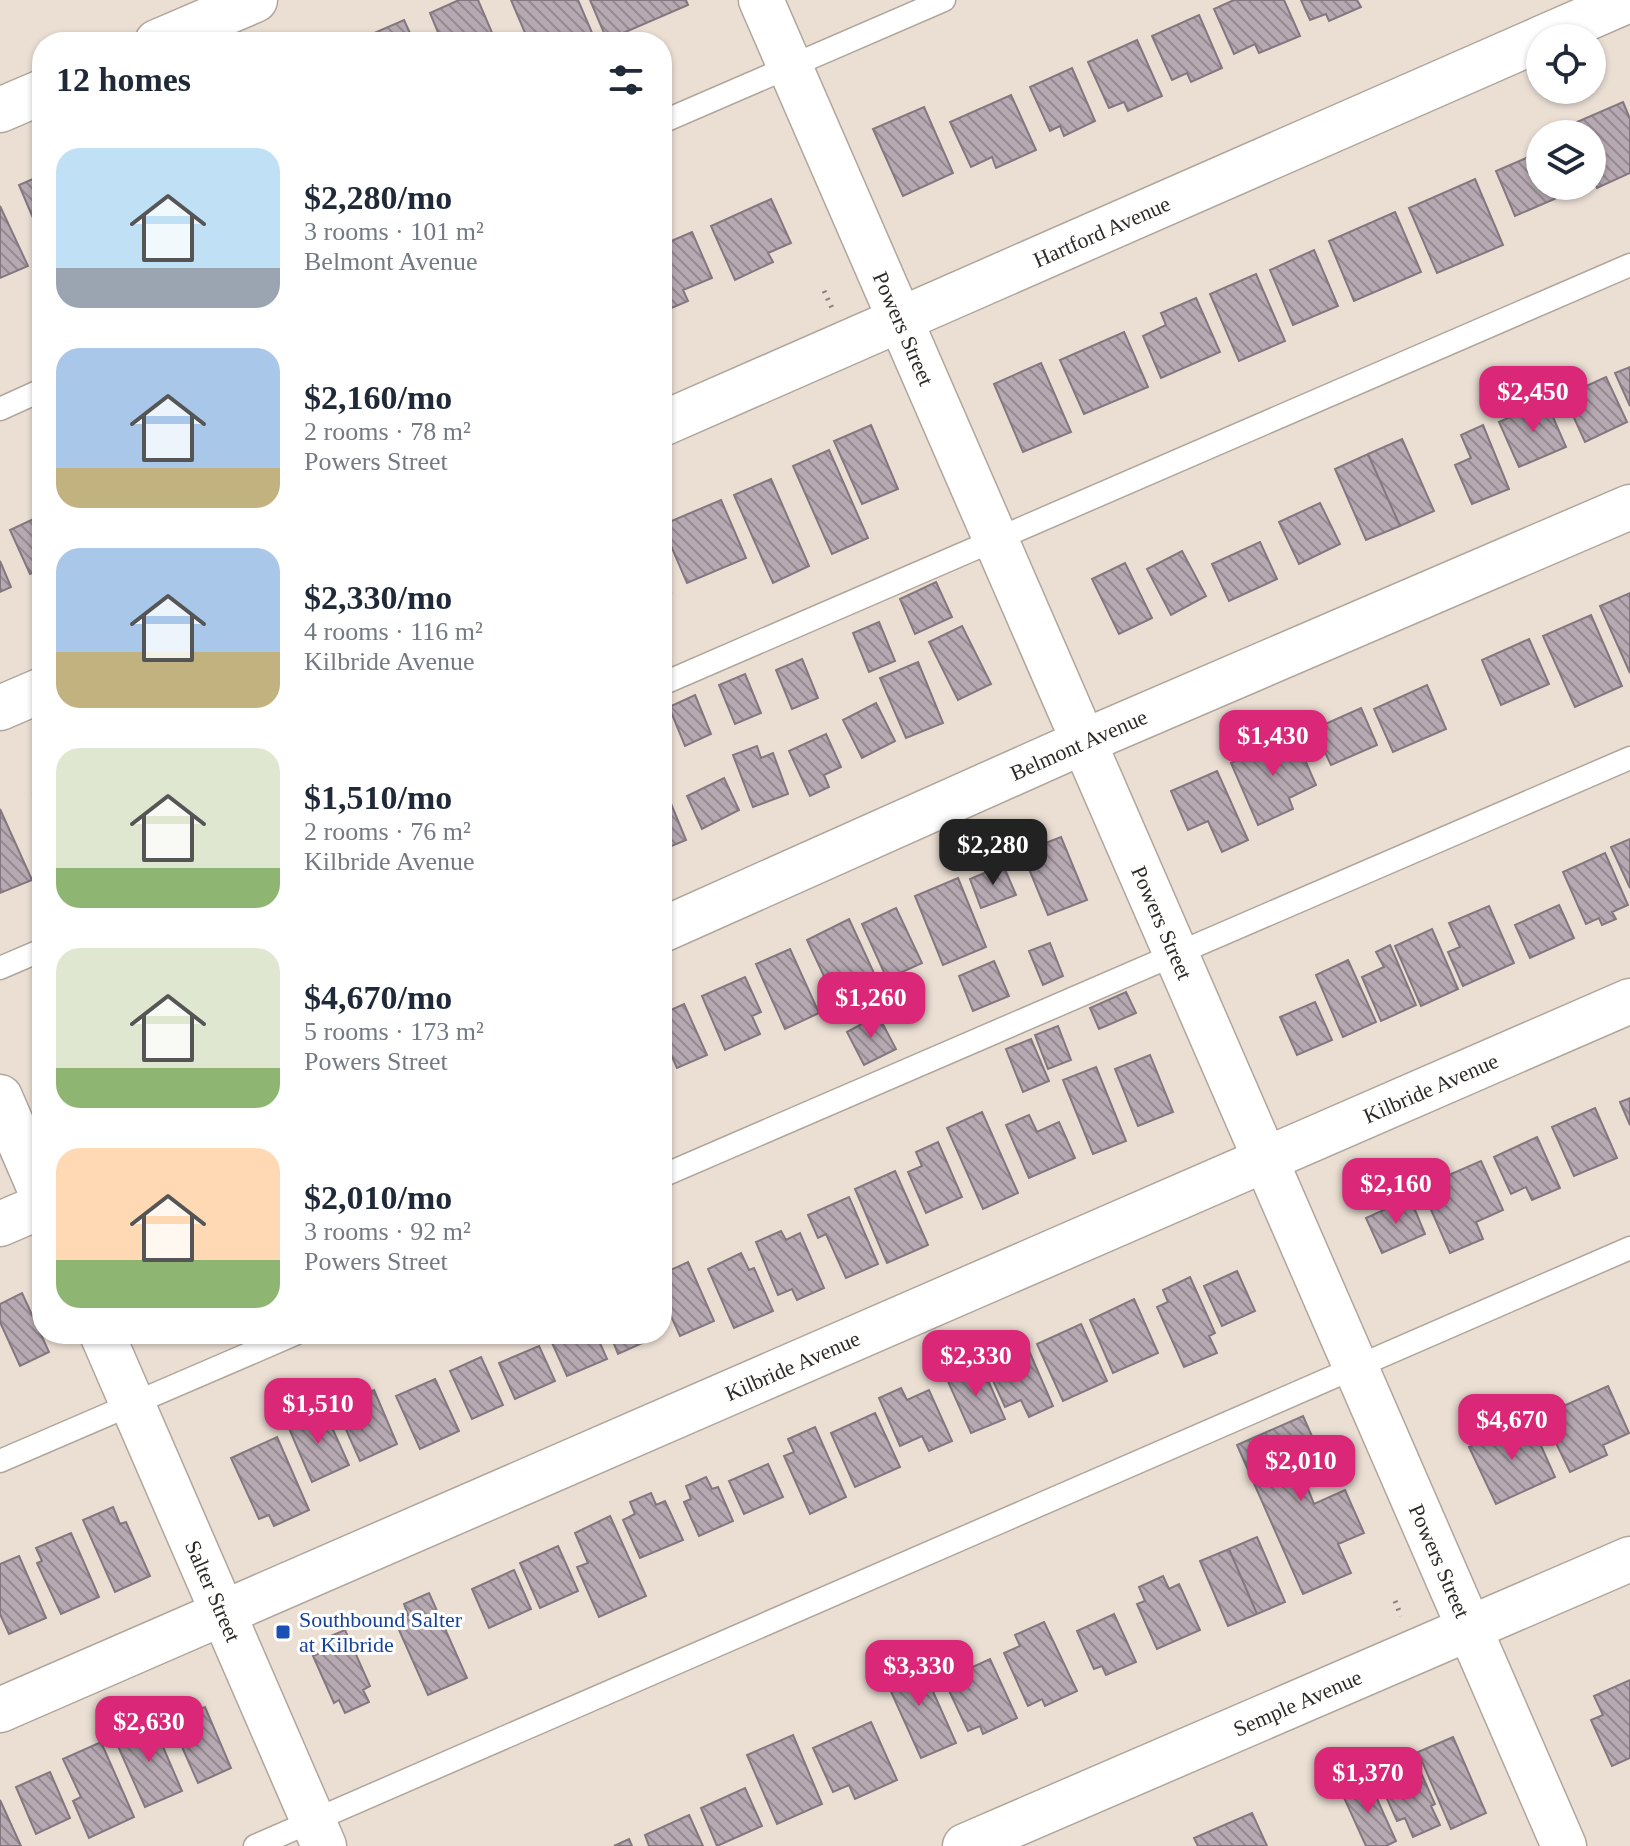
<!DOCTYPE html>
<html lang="en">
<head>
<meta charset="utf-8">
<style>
  :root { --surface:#fff; --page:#f6f6f7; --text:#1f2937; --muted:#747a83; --accent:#db2777 }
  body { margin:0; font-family:"Times New Roman",serif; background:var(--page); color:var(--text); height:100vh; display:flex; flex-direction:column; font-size:30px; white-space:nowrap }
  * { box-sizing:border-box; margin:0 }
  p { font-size:26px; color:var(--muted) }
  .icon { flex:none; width:44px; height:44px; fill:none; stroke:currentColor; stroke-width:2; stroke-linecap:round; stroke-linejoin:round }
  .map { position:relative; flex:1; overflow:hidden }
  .sheet { position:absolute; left:32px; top:32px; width:640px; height:1312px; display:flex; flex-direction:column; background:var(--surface); border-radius:32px; box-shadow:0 2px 6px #0004 }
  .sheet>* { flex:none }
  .controls { position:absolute; left:1526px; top:24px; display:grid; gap:16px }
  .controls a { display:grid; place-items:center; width:80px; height:80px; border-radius:50%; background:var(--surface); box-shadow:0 2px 6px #0004; font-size:40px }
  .price { position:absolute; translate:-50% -68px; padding:0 18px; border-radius:16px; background:var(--accent); color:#fff; font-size:26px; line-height:52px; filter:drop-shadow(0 2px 4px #0008) }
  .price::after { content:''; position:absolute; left:50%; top:48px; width:24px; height:18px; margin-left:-12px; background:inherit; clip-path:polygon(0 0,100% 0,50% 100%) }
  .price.selected { background:#222; color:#fff }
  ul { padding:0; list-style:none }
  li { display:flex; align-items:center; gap:24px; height:200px; padding:0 24px }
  li span { display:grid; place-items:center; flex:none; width:224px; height:160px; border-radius:24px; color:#555 }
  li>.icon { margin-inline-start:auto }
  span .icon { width:96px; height:96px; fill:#fffc; stroke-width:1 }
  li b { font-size:34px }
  h2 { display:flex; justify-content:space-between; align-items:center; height:96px; padding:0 24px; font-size:34px }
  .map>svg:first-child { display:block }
  .building { fill:url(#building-back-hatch); stroke:#84777f; stroke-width:2 }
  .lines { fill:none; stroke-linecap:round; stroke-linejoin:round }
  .lane-casing { stroke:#b1a69b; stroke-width:25 }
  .street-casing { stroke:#b1a69b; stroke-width:47 }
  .secondary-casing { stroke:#b1a69b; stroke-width:47 }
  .path { stroke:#8a827a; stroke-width:5; stroke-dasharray:2 6; stroke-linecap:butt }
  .lane { stroke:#fff; stroke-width:22 }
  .street { stroke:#fff; stroke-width:44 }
  .secondary { stroke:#fff; stroke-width:44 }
  .transit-dot { fill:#1a4fb4; stroke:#fff; stroke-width:3 }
  .labels { text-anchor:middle; stroke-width:6; stroke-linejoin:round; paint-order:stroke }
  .street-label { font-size:22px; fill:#2e2925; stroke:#fff }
  .transit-label { font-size:22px; fill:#164399; stroke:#fff; text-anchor:start }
</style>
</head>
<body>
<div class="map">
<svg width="1630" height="1846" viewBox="0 0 1630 1846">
  <defs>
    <pattern id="building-back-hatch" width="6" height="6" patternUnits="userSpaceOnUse" patternTransform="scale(2)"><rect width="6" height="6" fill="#b7a9b2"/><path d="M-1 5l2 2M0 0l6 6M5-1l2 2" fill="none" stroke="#958a91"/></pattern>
  </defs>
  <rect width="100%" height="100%" fill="#ebdfd4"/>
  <!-- building -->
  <path class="building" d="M459 0H478L496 42H442L430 13Z
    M511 0H578L596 42H529Z
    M590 0H686L688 5 607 40Z
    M1234 0H1284L1300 36 1259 53 1255 44 1234 54 1214 9Z
    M1301 0H1357L1361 7 1329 21 1326 14 1310 20Z
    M1199 15 1222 68 1191 82 1187 73 1172 80 1152 36Z
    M404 20 414 42H367L365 37Z
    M1137 40 1162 96 1128 111 1124 102 1109 108 1088 62Z
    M1072 68 1095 121 1064 136 1060 126 1050 131 1030 87Z
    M1011 95 1036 150 996 168 992 157 971 167 950 122Z
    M1623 102 1630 119V173L1597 188 1592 176V134H1574L1570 125Z
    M924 107 953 173 903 196 873 129Z
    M1540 152V186L1582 187 1515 216 1496 171Z
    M42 175V239L19 185Z
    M1475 179 1503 245 1437 273 1409 208Z
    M771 199 791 243 768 253 773 262 735 280 711 226Z
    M0 206 28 266 0 278Z
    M1395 212 1421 272 1354 301 1329 241Z
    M692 232 712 278 683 290 688 301 662 312V245Z
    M1314 250 1338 306 1293 325 1270 270Z
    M1256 274 1285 341 1239 361 1210 294Z
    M1196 298 1220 352 1161 378 1143 336 1166 325 1161 313Z
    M1124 332 1148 387 1084 414 1060 360Z
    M1041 363 1071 432 1023 452 994 384Z
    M1630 367V406L1615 373Z
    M1606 377 1627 422 1585 442 1564 396Z
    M1546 401 1566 447 1519 467 1499 422Z
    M871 425 898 489 862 504 834 441Z
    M1483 425 1509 489 1472 504 1455 465 1471 458 1461 435Z
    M1402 439 1434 511 1400 526 1368 454Z
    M829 450 868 538 832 554 793 466Z
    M1368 454 1400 526 1366 540 1335 469Z
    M771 479 809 566 773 583 734 495Z
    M721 500 746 558 687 583 662 525Z
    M1320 503 1340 544 1299 564 1279 522Z
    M42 515V569L30 574 10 530Z
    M1260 542 1277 579 1229 601 1212 564Z
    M1182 551 1206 596 1171 615 1147 569Z
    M0 561 11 587 0 592Z
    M1125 563 1152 618 1119 634 1092 579Z
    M662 572 671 592 662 596Z
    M936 582 952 617 915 634 900 599Z
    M1630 593V673L1600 606Z
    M1591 615 1622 686 1575 707 1543 636Z
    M879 622 895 661 869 672 853 633Z
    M962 626 991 684 958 700 929 642Z
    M1529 639 1549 684 1501 705 1482 660Z
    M802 659 818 698 792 709 776 670Z
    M918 662 943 723 906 738 880 678Z
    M745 674 761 713 735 724 719 685Z
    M1427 685 1446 729 1393 752 1374 709Z
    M695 695 711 734 685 746 669 707Z
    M876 703 895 741 862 758 843 720Z
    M1361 708 1377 745 1331 765 1314 729Z
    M826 734 841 767 824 775 829 787 810 796 789 751Z
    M1294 735 1316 785 1289 798 1293 809 1258 825 1231 763Z
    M757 746 761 758 773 753 788 794 753 807 733 755Z
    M1217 771 1248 840 1222 852 1208 821 1188 830 1171 791Z
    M724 778 739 810 702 829 687 796Z
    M662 782 686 840 662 850Z
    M42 790V814L33 794Z
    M0 809 32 880 0 893Z
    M1061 837 1087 900 1048 915 1022 852Z
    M1630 839V888L1611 847Z
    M1605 853 1628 905 1612 912 1616 919 1602 925 1599 918 1586 924 1563 872Z
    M1003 865 1016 895 981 908 970 879Z
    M958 878 986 947 943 965 915 896Z
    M1559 905 1574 938 1530 958 1515 925Z
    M1489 906 1514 963 1463 986 1448 952 1460 947 1449 923Z
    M896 908 922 963 887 979 862 924Z
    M849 919 879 984 837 1004 807 940Z
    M1432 929 1458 989 1421 1006 1395 946Z
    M1050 943 1063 976 1043 985 1029 951Z
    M1390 945 1416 1005 1381 1021 1362 977 1384 967 1376 952Z
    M790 949 819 1013 785 1029 756 964Z
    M1348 960 1376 1022 1343 1037 1316 975Z
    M994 961 1009 996 973 1011 959 976Z
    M42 969V995L33 973Z
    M745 977 761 1012 752 1016 760 1034 725 1050 702 996Z
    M1126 992 1136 1013 1099 1029 1090 1008Z
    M1315 1002 1332 1040 1297 1055 1280 1017Z
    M684 1004 707 1055 677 1068 662 1035V1014Z
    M878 1015 896 1049 864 1065 847 1032Z
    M1058 1026 1071 1060 1048 1069 1035 1035Z
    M1031 1039 1049 1081 1023 1092 1006 1049Z
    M1150 1055 1173 1112 1138 1126 1115 1069Z
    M1096 1067 1126 1141 1093 1154 1063 1080Z
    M1630 1098V1125L1620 1102Z
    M1595 1108 1617 1158 1574 1176 1552 1127Z
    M982 1112 1018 1193 983 1209 947 1128Z
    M1029 1115 1037 1132 1059 1122 1075 1158 1029 1178 1006 1125Z
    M1537 1137 1560 1188 1532 1200 1526 1187 1511 1194 1494 1157Z
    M938 1142 962 1197 926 1213 908 1172 922 1166 916 1152Z
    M1481 1161 1503 1210 1476 1222 1483 1239 1450 1253 1421 1187Z
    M895 1171 928 1245 887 1263 855 1189Z
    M849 1197 878 1264 846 1278 826 1234 818 1238 808 1215Z
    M1410 1198 1425 1234 1382 1253 1366 1218Z
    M781 1231 786 1240 800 1233 824 1288 797 1300 792 1289 778 1295 756 1242Z
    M741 1253 749 1270 754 1268 773 1311 734 1328 708 1269Z
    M688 1262 714 1321 680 1336 662 1296V1274Z
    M1237 1271 1255 1311 1222 1326 1204 1286Z
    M1190 1277 1215 1333 1209 1336 1217 1353 1184 1367 1157 1307 1168 1302 1163 1290Z
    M22 1293 49 1352 20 1366 0 1322V1304Z
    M1134 1299 1158 1353 1113 1373 1090 1320Z
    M1081 1324 1107 1381 1063 1401 1037 1344Z
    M548 1334H596L607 1359 567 1376Z
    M610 1334H660V1335L618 1354Z
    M1026 1344 1053 1406 1029 1417 1021 1400 1005 1407 985 1363Z
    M539 1346 555 1381 515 1399 499 1363Z
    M481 1357 503 1405 472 1419 450 1371Z
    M980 1362 1005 1419 971 1433 946 1377Z
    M435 1379 459 1431 420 1449 396 1396Z
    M1608 1386 1629 1433 1603 1445 1607 1455 1570 1472 1555 1441 1561 1438 1550 1412Z
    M901 1388 907 1400 929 1390 952 1441 929 1451 922 1436 900 1446 879 1398Z
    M374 1390 397 1444 360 1461 336 1407Z
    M324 1410 349 1465 312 1482 288 1426Z
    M875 1413 900 1467 855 1487 831 1433Z
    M1303 1416 1330 1477 1307 1487 1314 1504 1345 1490 1364 1533 1338 1544 1351 1573 1303 1594 1237 1445Z
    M1529 1419 1555 1477 1496 1504 1469 1447Z
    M815 1427 846 1497 810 1514 784 1456 794 1452 788 1439Z
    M277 1437 309 1510 274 1526 269 1515 259 1519 231 1458Z
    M768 1464 783 1497 744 1514 729 1481Z
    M706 1477 712 1489 718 1487 733 1521 699 1536 684 1502 691 1499 686 1486Z
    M651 1493 656 1505 665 1501 683 1540 640 1558 623 1520 635 1514 630 1502Z
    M113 1507 120 1524 126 1522 150 1576 115 1592 83 1520Z
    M610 1516 646 1596 599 1617 577 1567 588 1563 575 1533Z
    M71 1533 99 1597 61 1614 37 1563 42 1561 36 1548Z
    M1257 1537 1285 1602 1257 1614 1229 1549Z
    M558 1546 578 1591 540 1608 520 1563Z
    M1229 1549 1257 1614 1228 1626 1200 1561Z
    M19 1556 46 1618 9 1634 0 1614V1564Z
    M514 1570 531 1609 489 1628 472 1589Z
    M1163 1576 1169 1589 1179 1584 1200 1630 1157 1649 1137 1604 1145 1601 1139 1587Z
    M429 1593 467 1678 428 1695 395 1621 408 1615 404 1604Z
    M1114 1614 1136 1662 1106 1675 1102 1666 1094 1669 1077 1631Z
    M1044 1622 1077 1691 1045 1706 1042 1699 1028 1706 1004 1653 1020 1646 1015 1635Z
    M345 1630 370 1686 363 1690 369 1702 345 1713 339 1700 334 1703 313 1656 326 1650 321 1640Z
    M918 1658 956 1743 921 1758 883 1674Z
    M990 1659 1017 1718 983 1734 980 1726 968 1731 944 1680Z
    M1630 1680V1758L1612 1766 1591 1720 1603 1715 1594 1696Z
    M194 1701 198 1710 205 1707 231 1768 198 1783 167 1713Z
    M151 1719 182 1791 145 1807 117 1744 131 1737 127 1730Z
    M871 1722 897 1780 855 1799 849 1785 833 1792 813 1748Z
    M793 1735 822 1804 777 1824 747 1755Z
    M1453 1737 1486 1813 1451 1829 1418 1752Z
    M101 1742 134 1817 89 1838 73 1801 81 1797 63 1759Z
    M1416 1762 1435 1804 1431 1806 1440 1825 1413 1837 1405 1818 1397 1821 1378 1779Z
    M50 1772 70 1818 36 1834 16 1787Z
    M1368 1779 1396 1841 1386 1846H1366L1341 1791Z
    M745 1788 762 1826 717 1846 701 1808Z
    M0 1800 21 1846H0Z
    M1252 1813 1267 1846H1198L1194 1838Z
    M689 1815 703 1846H649L645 1835Z
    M629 1839 632 1846H614Z"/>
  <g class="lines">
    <defs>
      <path id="lane" d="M662 122 944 0
        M0 409 42 390
        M662 684 1630 265
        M0 968 42 950
        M662 1176 1630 758
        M0 1461 295 1334
        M255 1846 1630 1248"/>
      <g id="street">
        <path id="s1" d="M761 0 1564 1846"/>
        <path d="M1542 38 1629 0"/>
        <path d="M157 42 255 0"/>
        <path d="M0 110 42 92"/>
        <path id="s2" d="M662 424 1540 39"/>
        <path d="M0 708 42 690"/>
        <path id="s3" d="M662 930 1083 742 1630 507"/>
        <path d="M0 1224 42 1206"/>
        <path id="s4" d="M0 1710 1630 1001"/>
        <path id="s5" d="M965 1846 1630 1559"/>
      </g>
      <g id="secondary">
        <path d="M0 1097 42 1194"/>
        <path id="s6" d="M102 1334 324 1846"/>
      </g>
    </defs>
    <!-- lane casing -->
    <use href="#lane" class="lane-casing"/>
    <!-- street casing -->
    <use href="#street" class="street-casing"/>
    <!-- secondary casing -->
    <use href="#secondary" class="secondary-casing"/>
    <!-- path -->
    <path class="path" d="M824 291 832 308
      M1395 1601 1401 1616"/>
    <!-- lane -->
    <use href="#lane" class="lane"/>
    <!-- street -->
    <use href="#street" class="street"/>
    <!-- secondary -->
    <use href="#secondary" class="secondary"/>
  </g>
  <!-- markers -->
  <rect class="transit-dot" x="275" y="1624" width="16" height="16" rx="4"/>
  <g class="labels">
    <!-- street labels -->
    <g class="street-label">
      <text dy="8" stroke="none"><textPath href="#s2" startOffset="480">Hartford Avenue</textPath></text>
      <text dy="8" stroke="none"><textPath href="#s1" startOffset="358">Powers Street</textPath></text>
      <text dy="8" stroke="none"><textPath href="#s3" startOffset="456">Belmont Avenue</textPath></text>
      <text dy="8" stroke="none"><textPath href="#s1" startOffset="1006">Powers Street</textPath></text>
      <text dy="8" stroke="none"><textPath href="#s4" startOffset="1560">Kilbride Avenue</textPath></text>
      <text dy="8" stroke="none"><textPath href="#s4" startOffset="864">Kilbride Avenue</textPath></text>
      <text dy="8" stroke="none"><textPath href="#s1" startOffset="1702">Powers Street</textPath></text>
      <text dy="8" stroke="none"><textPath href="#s6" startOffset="280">Salter Street</textPath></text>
      <text dy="8" stroke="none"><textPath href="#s5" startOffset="362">Semple Avenue</textPath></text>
    </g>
    <!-- transit labels -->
    <g class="transit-label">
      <text x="299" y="1627">Southbound Salter<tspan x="299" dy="25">at Kilbride</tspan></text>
    </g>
  </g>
</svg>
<div class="controls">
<a><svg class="icon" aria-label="locate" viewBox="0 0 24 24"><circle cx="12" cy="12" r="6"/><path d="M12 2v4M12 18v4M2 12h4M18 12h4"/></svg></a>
<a><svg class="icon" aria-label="layers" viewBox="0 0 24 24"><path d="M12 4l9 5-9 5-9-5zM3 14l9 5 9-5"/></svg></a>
</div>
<b class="price" style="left:1533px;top:434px">$2,450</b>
<b class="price" style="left:1273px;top:778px">$1,430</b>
<b class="price selected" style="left:993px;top:887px">$2,280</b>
<b class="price" style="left:871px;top:1040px">$1,260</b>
<b class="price" style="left:1396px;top:1226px">$2,160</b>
<b class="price" style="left:976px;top:1398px">$2,330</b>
<b class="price" style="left:318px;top:1446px">$1,510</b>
<b class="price" style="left:1512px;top:1462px">$4,670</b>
<b class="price" style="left:1301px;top:1503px">$2,010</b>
<b class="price" style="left:919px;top:1708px">$3,330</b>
<b class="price" style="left:149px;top:1764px">$2,630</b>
<b class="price" style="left:1368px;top:1815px">$1,370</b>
<section class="sheet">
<h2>12 homes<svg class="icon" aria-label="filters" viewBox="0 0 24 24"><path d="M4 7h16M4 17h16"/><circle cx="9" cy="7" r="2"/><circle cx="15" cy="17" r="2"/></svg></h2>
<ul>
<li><span style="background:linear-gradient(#bfe0f5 75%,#9aa5b1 0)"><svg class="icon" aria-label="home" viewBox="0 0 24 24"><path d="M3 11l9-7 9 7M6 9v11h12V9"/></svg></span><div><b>$2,280/mo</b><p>3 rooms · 101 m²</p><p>Belmont Avenue</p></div></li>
<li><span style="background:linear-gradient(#a9c7e8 75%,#c2b280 0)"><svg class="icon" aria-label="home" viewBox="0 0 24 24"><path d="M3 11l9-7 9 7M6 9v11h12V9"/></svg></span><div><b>$2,160/mo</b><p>2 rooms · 78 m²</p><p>Powers Street</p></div></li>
<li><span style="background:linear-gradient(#a9c7e8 65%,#c2b280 0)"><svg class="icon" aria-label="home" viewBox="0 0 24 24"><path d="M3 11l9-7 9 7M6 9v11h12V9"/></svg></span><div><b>$2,330/mo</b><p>4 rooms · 116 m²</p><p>Kilbride Avenue</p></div></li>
<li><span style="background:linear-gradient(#dfe7d0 75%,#8fb573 0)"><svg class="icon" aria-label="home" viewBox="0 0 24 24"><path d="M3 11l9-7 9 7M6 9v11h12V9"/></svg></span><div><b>$1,510/mo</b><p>2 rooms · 76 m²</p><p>Kilbride Avenue</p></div></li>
<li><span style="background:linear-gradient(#dfe7d0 75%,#8fb573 0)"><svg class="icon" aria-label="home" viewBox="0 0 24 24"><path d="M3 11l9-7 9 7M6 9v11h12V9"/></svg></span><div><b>$4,670/mo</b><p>5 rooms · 173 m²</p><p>Powers Street</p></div></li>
<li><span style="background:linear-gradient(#ffd9b3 70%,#8fb573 0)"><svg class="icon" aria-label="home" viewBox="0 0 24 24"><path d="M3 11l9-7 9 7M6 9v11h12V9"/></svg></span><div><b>$2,010/mo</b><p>3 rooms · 92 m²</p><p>Powers Street</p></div></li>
</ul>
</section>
</div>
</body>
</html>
